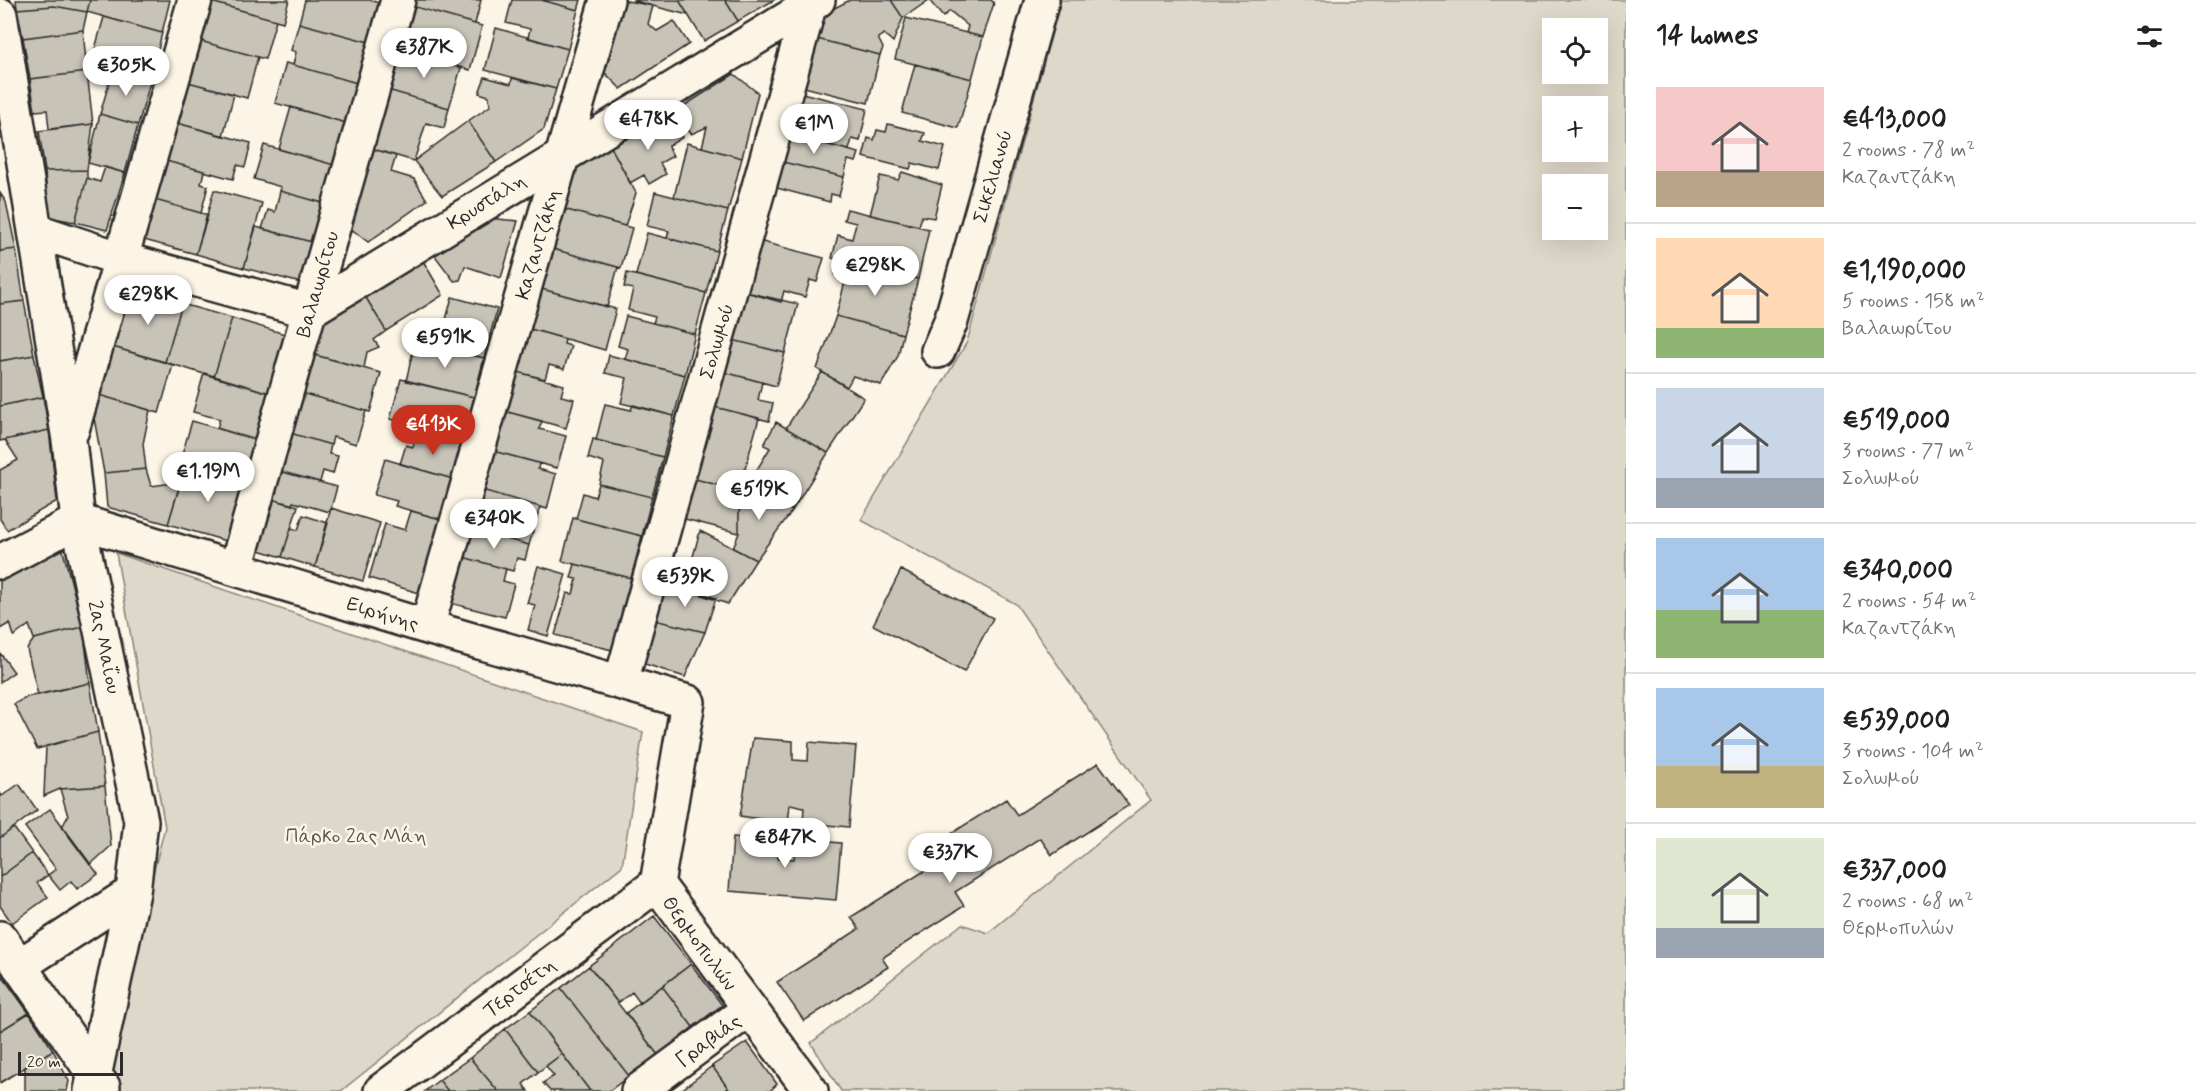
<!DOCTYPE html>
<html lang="en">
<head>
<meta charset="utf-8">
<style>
  :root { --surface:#fff; --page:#f2f2f2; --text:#202124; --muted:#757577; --line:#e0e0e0; --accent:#c8321e }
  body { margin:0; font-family:Mynerve,sans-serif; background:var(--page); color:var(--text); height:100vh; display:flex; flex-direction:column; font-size:22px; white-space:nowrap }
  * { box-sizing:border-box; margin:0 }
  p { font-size:20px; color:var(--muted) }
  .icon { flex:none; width:33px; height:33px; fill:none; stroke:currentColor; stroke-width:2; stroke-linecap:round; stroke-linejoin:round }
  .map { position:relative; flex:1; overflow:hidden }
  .side { display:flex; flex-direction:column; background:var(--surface); width:570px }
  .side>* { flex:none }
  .controls { position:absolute; left:1542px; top:18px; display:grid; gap:12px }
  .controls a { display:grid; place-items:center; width:66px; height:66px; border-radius:0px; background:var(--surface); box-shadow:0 6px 24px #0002; font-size:30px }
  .scale { position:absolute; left:18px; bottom:15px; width:105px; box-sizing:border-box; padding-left:6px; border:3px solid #2b2b2b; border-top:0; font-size:16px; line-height:21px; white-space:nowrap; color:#2b2b2b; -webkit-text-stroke:4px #fcf5e5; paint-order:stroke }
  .price { position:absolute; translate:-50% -51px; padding:0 14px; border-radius:21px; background:#fff; color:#222; font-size:20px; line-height:39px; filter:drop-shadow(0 2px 3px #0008) }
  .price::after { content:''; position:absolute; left:50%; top:36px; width:18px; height:14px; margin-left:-9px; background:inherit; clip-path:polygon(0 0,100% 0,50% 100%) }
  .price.current { background:var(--accent); color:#fff }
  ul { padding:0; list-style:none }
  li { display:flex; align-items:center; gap:18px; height:150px; padding:0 30px }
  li+li { border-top:2px solid var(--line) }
  li span { display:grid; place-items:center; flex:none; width:168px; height:120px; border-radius:0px; color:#555 }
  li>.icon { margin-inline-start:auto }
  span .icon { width:72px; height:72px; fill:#fffc; stroke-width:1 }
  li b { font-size:26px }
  h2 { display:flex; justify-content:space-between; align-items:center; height:72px; padding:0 30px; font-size:26px }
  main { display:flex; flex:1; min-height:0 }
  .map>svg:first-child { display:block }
  .green { fill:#ded8ca; stroke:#84827a; stroke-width:1.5; fill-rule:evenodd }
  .building { fill:#c8c3b7; stroke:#2b2b2b; stroke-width:1.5 }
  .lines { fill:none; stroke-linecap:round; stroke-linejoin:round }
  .street-casing { stroke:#2b2b2b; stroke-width:38 }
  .street { stroke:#fcf5e5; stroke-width:33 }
  .labels { text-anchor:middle; stroke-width:5; stroke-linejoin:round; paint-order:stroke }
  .street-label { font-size:20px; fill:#2b2b2b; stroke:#fcf5e5 }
  .park-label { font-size:20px; fill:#585653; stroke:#fcf5e5 }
</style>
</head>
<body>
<main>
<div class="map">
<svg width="1626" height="1091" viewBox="0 0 1626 1091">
  <rect width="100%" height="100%" fill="#fcf5e5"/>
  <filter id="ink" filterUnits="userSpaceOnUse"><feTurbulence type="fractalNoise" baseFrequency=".0167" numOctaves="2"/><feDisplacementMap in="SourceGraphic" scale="12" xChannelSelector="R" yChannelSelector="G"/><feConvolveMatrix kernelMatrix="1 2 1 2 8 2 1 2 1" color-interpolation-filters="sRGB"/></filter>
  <g filter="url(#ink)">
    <!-- green -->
    <path class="green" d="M1061 0H1626V1091H841L811 1043 962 924 988 933 1151 800 1016 604 861 520 967 342ZM1552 28H1598V74H1552ZM1552 106H1598V152H1552ZM1552 184H1598V230H1552Z
      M116 553 643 732 622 866 341 1091H98L165 827Z"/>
    <!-- building -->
    <path class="building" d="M16 0H90L87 12 54 6 17 9Z
      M90 0H170L162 33 87 12Z
      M211 0H289L283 22 211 2Z
      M305 0H370L379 3 369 42 299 23Z
      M414 0H481L475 24 412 6Z
      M512 0H541L578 10 568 49 528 38 530 29 506 23Z
      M541 0H581L578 10Z
      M622 0 653 6 648 24 657 31 674 21 689 44 621 89 601 69Z
      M632 0H679L688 15 653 6Z
      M679 0H725L738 21 704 41Z
      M725 0H774L738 21Z
      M850 0H891L903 18 893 42 884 34 878 38 883 48 880 55 809 37 817 17Z
      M891 0H929L903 18Z
      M929 0H991L994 3 983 37 966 33 968 26 950 11 943 17Z
      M211 2 276 20 265 59 200 41Z
      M54 6 87 12 83 30 23 38 17 9Z
      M412 6 482 26 470 70 400 50Z
      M104 17 162 33 151 79 91 63Z
      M906 18 983 37 972 79 895 59Z
      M299 23 369 42 357 83 293 65 296 52 291 50Z
      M496 28 568 49 556 89 485 70Z
      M83 30 87 72 30 79 23 38Z
      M809 37 880 55 868 103 796 85Z
      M200 41 258 57 247 98 188 82Z
      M400 50 461 68 449 108 388 90Z
      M286 63 357 83 346 123 275 103Z
      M915 64 972 79 958 128 902 113Z
      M113 69 151 79 138 125 100 114Z
      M87 72 93 124 49 129 47 110 35 111 30 79Z
      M734 74 758 93 742 158 702 147 707 127 691 134 676 111Z
      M485 77 511 84 512 78 556 89 544 129 496 162 468 121 490 106 489 96 479 93Z
      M188 82 234 94 223 136 177 123Z
      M388 90 449 108 444 128 426 123 414 161 370 148Z
      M794 91 867 109 860 141 852 139 849 150 783 133Z
      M291 107 346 123 334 165 279 149Z
      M100 114 138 125 125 173 88 163Z
      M670 116 683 137 668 146 673 156 660 163 666 174 649 184 644 175 630 183 611 147Z
      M468 121 496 162 442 196 414 161Z
      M177 123 251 143 245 167 237 165 233 179 166 161Z
      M93 124 87 170 45 171 39 131Z
      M888 124 925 133 922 141 945 147 939 170 912 163 910 169 863 157 868 138 874 140 877 130 886 132Z
      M783 133 859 153 856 162 848 160 844 177 775 160Z
      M687 143 742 158 728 211 674 197Z
      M264 145 334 165 323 203 280 191 281 187 254 179Z
      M611 147 636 193 625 226 560 208 568 172Z
      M370 148 396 156 391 172 414 179 427 200 368 242 345 224Z
      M775 160 844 177 839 196 831 194 830 202 769 186Z
      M166 161 204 171 201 184 208 186 201 213 155 200Z
      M105 167 125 173 107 230 75 222 87 178 100 182Z
      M87 170V178L75 222 48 217 45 171Z
      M902 172 942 185 934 218 922 216 919 226 870 215 880 176 898 180Z
      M214 190 262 203 244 268 196 254Z
      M280 191 323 203 312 242 262 229 268 210 275 212Z
      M655 192 728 211 717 251 667 238 669 231 647 226Z
      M0 193 6 202 16 249 0 251Z
      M155 200 208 215 196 254 144 240Z
      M560 208 632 228 621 268 549 248Z
      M847 209 929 229 918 279 832 258 838 235 852 239 856 223 844 220Z
      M488 218 518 221 501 278 465 266 460 280 454 281 433 253Z
      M256 227 312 242 301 283 244 268Z
      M647 233 717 251 706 293 636 275Z
      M755 240 824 258 817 282 810 280 805 297 784 291 781 302 742 291Z
      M549 248 618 267 607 307 538 288Z
      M16 249 24 301 0 304V251Z
      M422 259 443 295 386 331 365 296Z
      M839 260 918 279 903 334 836 316 846 278 835 275Z
      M627 273 706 293 695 334 653 323 655 317 628 310 633 289 624 287Z
      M538 288 616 309 605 350 527 328Z
      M131 289 182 304 165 362 113 347Z
      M742 291 798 304 785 353 728 339Z
      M365 296 386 331 374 340 379 347 367 352 364 368 311 354 321 324Z
      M452 297 497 309 484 358 439 346Z
      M24 301 34 355 0 361V304Z
      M182 304 232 318 214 377 165 362Z
      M626 316 695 334 685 375 625 359 628 349 618 346Z
      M836 316 903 334 898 356 881 385 853 376 847 387 817 369Z
      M232 318 288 335 270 393 214 377Z
      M527 328 565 339 564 344 571 346 564 369 549 365 545 379 514 371Z
      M728 339 785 353 776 386 720 371Z
      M415 342 484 358 474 397 406 381Z
      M113 347 173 365 159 413 99 395Z
      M311 354 381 373 370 412 301 393Z
      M34 355 43 397 0 406V361Z
      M609 355 685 375 674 416 621 403 627 378 605 373Z
      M514 371 564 385 561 396 574 399 566 428 504 411Z
      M720 371 762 382 758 400 773 403 769 421 711 406Z
      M822 372 864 398 828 453 786 428Z
      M204 373 270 393 256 440 217 428 220 419 193 412Z
      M401 379 474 397 462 445 416 434 418 426 390 419Z
      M301 393 366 411 356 444 333 437 331 445 290 433Z
      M99 395 150 410 143 444 146 469 104 473 94 418Z
      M43 397 49 430 0 441V406Z
      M605 404 631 410 633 405 674 416 663 457 596 440Z
      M711 406 759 418 739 491 692 478Z
      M504 411 542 421 539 429 566 436 557 468 493 451Z
      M192 421 256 440 246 477 181 458Z
      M776 422 828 453 792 511 750 481 770 448 764 445Z
      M49 430 57 501 7 530 0 519V470L18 460 5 440Z
      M290 433 331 445 329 454 338 456 333 474 323 471 320 482 279 471Z
      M416 434 462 445 453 479 400 464 406 445 413 447Z
      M593 439 663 457 652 497 599 484 604 463 588 458Z
      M493 451 539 463 538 469 556 474 547 509 482 490Z
      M385 459 453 479 440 519 395 506 397 501 374 495Z
      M208 466 246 477 226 541 168 524 183 474 204 481Z
      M146 469 151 486 181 482 168 524 107 507 104 473Z
      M279 471 337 487 330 512 293 502 292 505 272 499Z
      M692 478 746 493 739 511V533L681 518Z
      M750 481 792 511 756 560 733 548 739 533V511Z
      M599 484 652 497 642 536 576 519 583 493 595 497Z
      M482 490 540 507 529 545 470 529Z
      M272 499 298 506 282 557 256 549Z
      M331 508 380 523 363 581 315 567Z
      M411 511 440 519 419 593 369 578 385 524 405 530Z
      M303 515 328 523 315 567 282 557 291 528 298 530Z
      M573 518 642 536 631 578 562 561Z
      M470 529 529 545 525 560 517 558 513 571 463 557Z
      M700 531 756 560 728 604 665 582 671 565 689 571Z
      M62 547 83 627 34 639 29 625 14 636 10 623 0 629V581L34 560Z
      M463 557 506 569 503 581 514 584 505 617 450 603Z
      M575 564 631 578 612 650 555 635 567 593 573 594 577 579 571 578Z
      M538 566 566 574 548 636 528 630 535 605 527 603Z
      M901 570 993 618 964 672 873 625Z
      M665 582 716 598 705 632 654 620Z
      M654 620 705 632 685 677 645 664Z
      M83 627 90 683 38 695 27 649 34 639Z
      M0 653 14 672 0 682Z
      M90 683 98 732 37 749 14 704 27 697Z
      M98 732 105 786 60 789 44 796 46 746Z
      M753 738 793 741V760L808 761 809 742 856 746 849 827 803 823 804 807 790 804 788 823 740 816Z
      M1098 763 1129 805 1052 855 1040 838 955 892 964 906 882 958 888 967 804 1021 777 982 859 929 851 917 934 865 925 850 1006 799 1017 815Z
      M19 784 37 810 0 838V793L2 796Z
      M105 786 111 846 90 865 62 827 68 816 60 789Z
      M50 809 98 874 77 889 71 881 60 890 48 875 56 869 25 827Z
      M14 828 32 853 0 877V838Z
      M733 837 780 841 778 858 794 859 795 839 841 843 836 900 729 891Z
      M32 853 48 875 37 883 48 897 12 923 0 906V877Z
      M654 916 691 964 640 1003 632 992 618 1003 589 966Z
      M691 964 722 1005 693 1027 662 986Z
      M589 966 658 1055 629 1076 561 988Z
      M0 973 29 1013 0 1031Z
      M662 986 693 1027 658 1055 626 1013Z
      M561 988 629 1076 609 1091H590L530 1011Z
      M530 1011 562 1054 538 1072 505 1029Z
      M29 1013 53 1050 0 1083V1031Z
      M505 1029 538 1072 523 1084 528 1091H498L470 1058Z
      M747 1042 777 1084 770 1091H730L712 1066Z
      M53 1050 69 1081 67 1091H25V1067Z
      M562 1054 590 1091H550L543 1083 554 1076 546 1066Z
      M470 1058 498 1091H448L439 1080Z
      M712 1066 728 1088 725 1091H680Z
      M439 1080 448 1091H425Z"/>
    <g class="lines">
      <defs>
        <path id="street" d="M0 15 69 440 78 521 141 821 133 892 91 1091
          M37 231 121 259 309 311 818 0
          M938 351 951 321 1042 0
          M72 430 195 0
          M0 562 78 521 427 627 688 702 657 884 811 1091
          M236 568 398 0
          M427 627 607 0
          M621 682 811 0
          M0 938 103 1087
          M19 966 133 892
          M381 1091 657 884
          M638 1091 748 1010"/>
      </defs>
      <!-- street casing -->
      <use href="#street" class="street-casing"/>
      <!-- street -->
      <use href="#street" class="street"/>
    </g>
  </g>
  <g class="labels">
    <!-- street labels -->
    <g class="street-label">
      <text transform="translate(992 176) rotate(-74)" y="7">Σικελιανού</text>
      <text transform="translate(486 201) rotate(-32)" y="7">Κρυστάλη</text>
      <text transform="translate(537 244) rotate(-74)" y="7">Καζαντζάκη</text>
      <text transform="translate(317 284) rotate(-74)" y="7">Βαλαωρίτου</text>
      <text transform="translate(716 341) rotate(-74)" y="7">Σολωμού</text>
      <text transform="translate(383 613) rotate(17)" y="7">Ειρήνης</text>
      <text transform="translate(105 647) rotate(78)" y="7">2ας Μαΐου</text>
      <text transform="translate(700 943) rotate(54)" y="7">Θερμοπυλών</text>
      <text transform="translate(519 987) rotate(-37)" y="7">Τερτσέτη</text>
      <text transform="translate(708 1040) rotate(-36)" y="7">Γραβιάς</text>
    </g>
    <!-- park labels -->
    <g class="park-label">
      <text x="356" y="842">Πάρκο 2ας Μάη</text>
    </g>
  </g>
</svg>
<div class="controls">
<a><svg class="icon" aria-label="locate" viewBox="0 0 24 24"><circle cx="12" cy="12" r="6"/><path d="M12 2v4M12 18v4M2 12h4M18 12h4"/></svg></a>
<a>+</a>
<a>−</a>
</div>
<div class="scale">20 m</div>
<b class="price" style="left:424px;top:79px">€387K</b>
<b class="price" style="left:126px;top:97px">€305K</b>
<b class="price" style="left:648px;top:151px">€478K</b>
<b class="price" style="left:814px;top:155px">€1M</b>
<b class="price" style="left:875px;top:297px">€298K</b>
<b class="price" style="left:148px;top:326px">€298K</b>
<b class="price" style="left:445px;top:369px">€591K</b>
<b class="price current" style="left:433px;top:456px">€413K</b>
<b class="price" style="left:208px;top:503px">€1.19M</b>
<b class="price" style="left:759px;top:521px">€519K</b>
<b class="price" style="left:494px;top:550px">€340K</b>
<b class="price" style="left:685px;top:608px">€539K</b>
<b class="price" style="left:785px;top:869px">€847K</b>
<b class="price" style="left:950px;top:884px">€337K</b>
</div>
<section class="side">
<h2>14 homes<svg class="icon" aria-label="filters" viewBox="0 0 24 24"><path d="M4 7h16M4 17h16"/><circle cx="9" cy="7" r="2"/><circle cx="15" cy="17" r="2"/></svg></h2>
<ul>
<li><span style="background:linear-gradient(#f6c9c9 70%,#b9a48a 0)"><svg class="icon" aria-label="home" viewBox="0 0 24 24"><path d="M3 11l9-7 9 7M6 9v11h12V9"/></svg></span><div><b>€413,000</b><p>2 rooms · 78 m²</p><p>Καζαντζάκη</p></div></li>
<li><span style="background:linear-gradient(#ffd9b3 75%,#8fb573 0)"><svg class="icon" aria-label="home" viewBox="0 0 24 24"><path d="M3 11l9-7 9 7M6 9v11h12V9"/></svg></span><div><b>€1,190,000</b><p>5 rooms · 158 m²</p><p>Βαλαωρίτου</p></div></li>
<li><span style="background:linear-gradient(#c9d6e8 75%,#9aa5b1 0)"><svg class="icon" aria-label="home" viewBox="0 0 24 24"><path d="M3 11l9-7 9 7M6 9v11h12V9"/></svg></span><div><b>€519,000</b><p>3 rooms · 77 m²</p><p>Σολωμού</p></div></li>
<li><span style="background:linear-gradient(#a9c7e8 60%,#8fb573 0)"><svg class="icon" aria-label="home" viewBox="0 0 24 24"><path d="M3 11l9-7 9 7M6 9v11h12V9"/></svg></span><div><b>€340,000</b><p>2 rooms · 54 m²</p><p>Καζαντζάκη</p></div></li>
<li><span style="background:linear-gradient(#a9c7e8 65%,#c2b280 0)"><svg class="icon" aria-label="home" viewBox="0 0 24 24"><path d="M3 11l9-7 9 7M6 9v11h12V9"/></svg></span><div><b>€539,000</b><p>3 rooms · 104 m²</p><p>Σολωμού</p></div></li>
<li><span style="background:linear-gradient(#dfe7d0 75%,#9aa5b1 0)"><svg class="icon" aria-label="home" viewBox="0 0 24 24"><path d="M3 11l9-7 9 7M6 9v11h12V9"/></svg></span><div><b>€337,000</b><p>2 rooms · 68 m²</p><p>Θερμοπυλών</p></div></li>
</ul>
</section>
</main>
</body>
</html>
